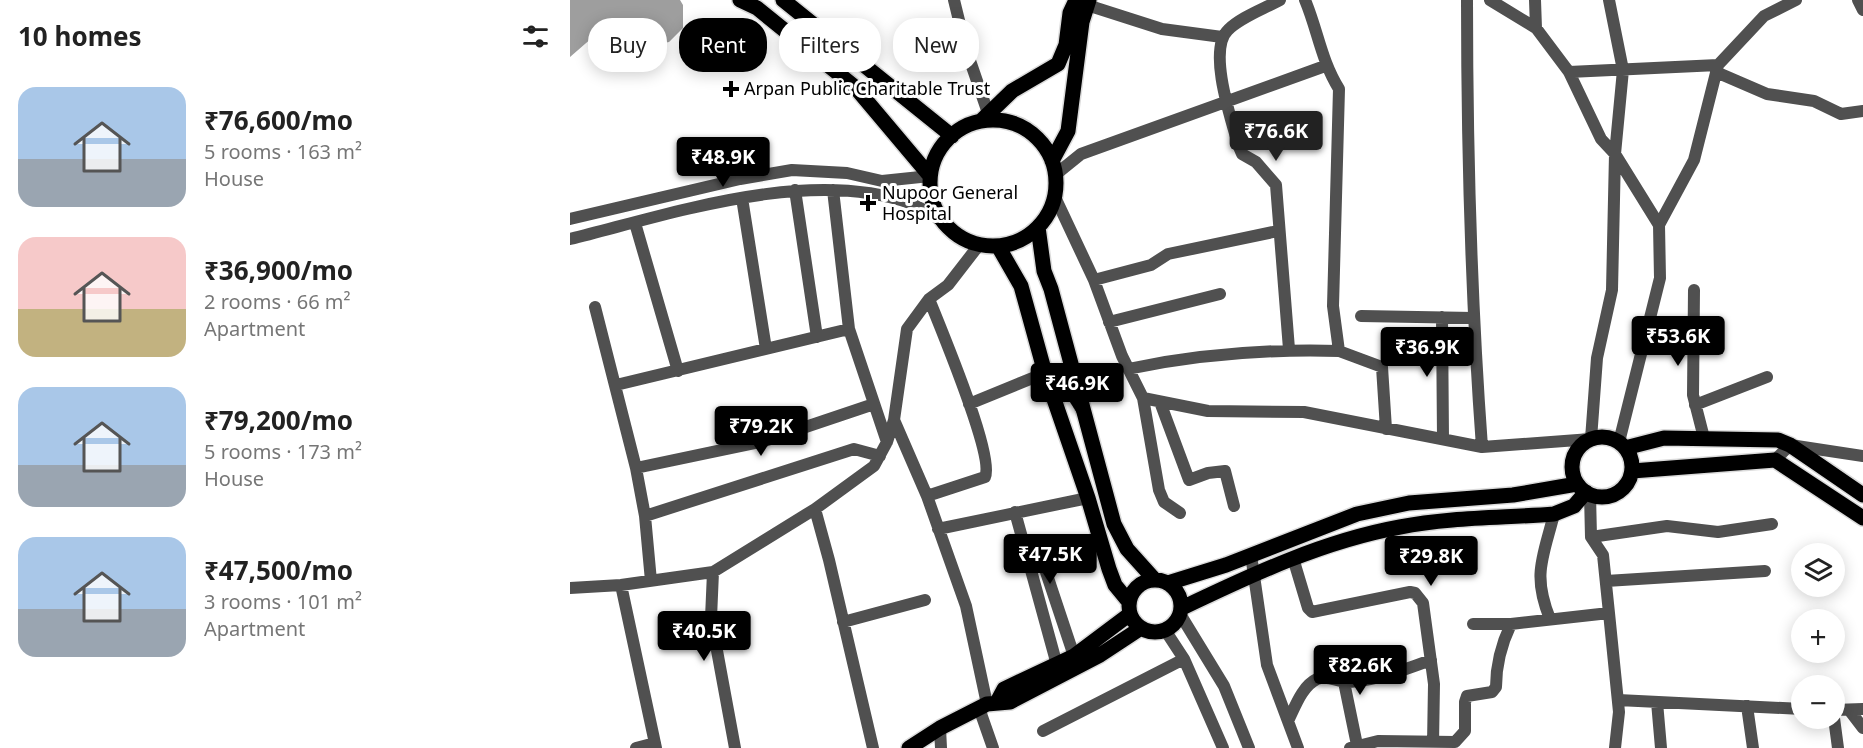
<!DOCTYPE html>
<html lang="en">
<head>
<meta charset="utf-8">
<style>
  :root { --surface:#fff; --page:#f2f2f2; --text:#222; --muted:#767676; --accent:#000 }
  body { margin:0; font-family:"Noto Sans",sans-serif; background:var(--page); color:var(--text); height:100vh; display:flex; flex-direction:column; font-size:22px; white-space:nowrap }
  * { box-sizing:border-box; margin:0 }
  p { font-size:20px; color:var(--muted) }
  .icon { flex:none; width:33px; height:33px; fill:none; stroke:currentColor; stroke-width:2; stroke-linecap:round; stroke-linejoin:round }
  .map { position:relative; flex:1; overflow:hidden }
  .sheet { display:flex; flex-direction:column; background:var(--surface); width:570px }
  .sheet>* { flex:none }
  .guide { position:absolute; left:18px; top:18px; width:570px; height:54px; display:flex; gap:12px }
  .fabs { position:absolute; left:1221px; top:543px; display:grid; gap:12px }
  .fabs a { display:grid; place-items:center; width:54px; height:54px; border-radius:50%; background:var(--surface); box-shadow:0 3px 15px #0003; font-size:30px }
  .price { position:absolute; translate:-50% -51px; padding:0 14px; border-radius:6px; background:var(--accent); color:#fff; font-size:20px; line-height:39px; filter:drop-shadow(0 2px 3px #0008) }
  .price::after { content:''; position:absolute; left:50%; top:36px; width:18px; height:14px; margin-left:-9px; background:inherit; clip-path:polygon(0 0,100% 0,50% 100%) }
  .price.on { background:#222; color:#fff }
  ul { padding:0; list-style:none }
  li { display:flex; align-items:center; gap:18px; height:150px; padding:0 18px }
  li span { display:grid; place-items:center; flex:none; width:168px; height:120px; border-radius:18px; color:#555 }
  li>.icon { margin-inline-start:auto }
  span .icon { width:72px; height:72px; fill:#fffc; stroke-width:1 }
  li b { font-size:26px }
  h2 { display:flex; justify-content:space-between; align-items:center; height:72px; padding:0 18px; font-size:26px }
  .chip { padding:0 21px; border-radius:24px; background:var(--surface); box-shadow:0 3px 15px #0003; font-size:21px; line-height:54px }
  .chip.on { background:var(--accent); color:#fff }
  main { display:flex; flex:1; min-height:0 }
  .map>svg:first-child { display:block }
  .water { fill:#9e9e9e }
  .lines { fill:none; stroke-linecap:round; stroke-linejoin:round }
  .major-casing { stroke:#dbdbdb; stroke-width:18 }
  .minor { stroke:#505050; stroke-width:12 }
  .major { stroke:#000; stroke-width:15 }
  .poi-dot { fill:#000; stroke:#fff; stroke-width:2 }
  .labels { text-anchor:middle; stroke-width:6; stroke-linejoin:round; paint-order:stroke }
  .poi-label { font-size:18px; fill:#000; stroke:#fff; text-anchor:start }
</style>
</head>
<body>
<main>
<section class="sheet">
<h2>10 homes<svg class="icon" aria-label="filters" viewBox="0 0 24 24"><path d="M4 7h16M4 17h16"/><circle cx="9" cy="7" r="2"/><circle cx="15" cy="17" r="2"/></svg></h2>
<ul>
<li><span style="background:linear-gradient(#a9c7e8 60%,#9aa5b1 0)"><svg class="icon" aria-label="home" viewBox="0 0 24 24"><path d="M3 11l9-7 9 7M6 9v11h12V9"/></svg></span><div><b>₹76,600/mo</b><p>5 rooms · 163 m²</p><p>House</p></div></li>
<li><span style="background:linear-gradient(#f6c9c9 60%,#c2b280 0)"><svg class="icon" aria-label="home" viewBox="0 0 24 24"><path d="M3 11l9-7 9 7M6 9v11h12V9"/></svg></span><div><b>₹36,900/mo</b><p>2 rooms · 66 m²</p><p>Apartment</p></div></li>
<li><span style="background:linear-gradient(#a9c7e8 65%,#9aa5b1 0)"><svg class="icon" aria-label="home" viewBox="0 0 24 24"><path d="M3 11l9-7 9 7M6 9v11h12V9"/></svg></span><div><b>₹79,200/mo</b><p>5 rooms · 173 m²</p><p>House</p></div></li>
<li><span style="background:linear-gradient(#a9c7e8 60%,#9aa5b1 0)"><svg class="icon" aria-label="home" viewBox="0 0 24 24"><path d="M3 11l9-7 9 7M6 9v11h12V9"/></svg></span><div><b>₹47,500/mo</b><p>3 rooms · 101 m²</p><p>Apartment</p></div></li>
</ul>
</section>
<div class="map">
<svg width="1293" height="748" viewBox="0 0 1293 748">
  <rect width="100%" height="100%" fill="#fff"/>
  <!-- water -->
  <path class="water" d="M0 0H110L113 5V28L99 42 79 46 43 36 23 37 0 57Z"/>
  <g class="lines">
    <defs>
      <path id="major" d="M170 0 187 8 285 87 360 176
        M213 0 382 136
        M360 183a63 63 0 1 1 126 0a63 63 0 1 1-126 0Z
        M411 121 442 91 488 64 496 45 500 13 506 0
        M482 161 498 131 512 22 519 0
        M468 227 474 271 481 289 544 524 557 549 584 579
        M428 246 451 286 475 373 518 498 539 569 545 585 559 602
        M1002 467a30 30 0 1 1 60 0a30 30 0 1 1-60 0Z
        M1055 448 1094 438 1208 440 1220 445 1293 495
        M1062 471 1205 460 1293 518
        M559 606a26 26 0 1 1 52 0a26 26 0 1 1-52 0Z
        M598 583 656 565 787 514 839 503 943 495 1007 484
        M612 608C681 575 753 541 830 527 880 517 933 518 984 514L1004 506 1016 492
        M427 702 434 689 504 656 560 614
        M339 748 370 728 417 704 440 702 530 655 571 628"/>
    </defs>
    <!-- major casing -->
    <use href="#major" class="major-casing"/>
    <!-- minor -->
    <path class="minor" d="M384 0 396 49 418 113
      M710 0C694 9 671 17 658 30 637 50 662 122 669 147L672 154 686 162 706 185 719 349
      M735 0C748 31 751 60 769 89L763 306 769 351 812 367 816 429
      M897 0C897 149 901 298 912 447
      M920 0 966 28 999 72 1031 139 1045 154 1089 225 1090 278 1049 442
      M965 0 966 28
      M1288 0 1293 10
      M517 5 592 29 652 37
      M999 72 1148 65 1194 16 1226 0
      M1146 72 1197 94 1244 101 1271 114 1293 111
      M485 175 511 154 755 66
      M225 190 247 337
      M263 190 279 329 317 442
      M485 197 524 280 552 356 573 398 638 411 734 412 912 447 1021 439 1027 358 1042 290 1045 154 1053 70 1039 0
      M172 198 196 349
      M0 219 170 179 222 170 277 173 312 181 360 176
      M65 223 108 371
      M1089 225 1124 160 1148 65
      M0 239C101 214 238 167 340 203 352 208 364 216 375 223
      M524 280 581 265 598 254 708 231
      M1124 290 1123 395 1134 438
      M25 307 66 468 75 516 81 581
      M791 316 903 318
      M872 317 873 439
      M539 322 650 294
      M558 369C628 354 698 349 769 351
      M46 385 279 329
      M573 398 589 490 594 502 610 513
      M590 402 619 480 638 473 655 471 664 506
      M399 404 475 373
      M1125 405 1197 377
      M324 420 357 496 396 606 417 704
      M1205 460 1220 445 1293 456
      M66 468 194 441 304 404
      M1020 494 1021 537 1033 555 1039 613 1049 712 1045 748
      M357 496 415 477C425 457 370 327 359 299
      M245 509 259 560 303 748
      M445 512 487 665
      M75 516 284 449 310 456
      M368 529 518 498
      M1021 537 1097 526 1148 532 1202 524
      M681 555 697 665 728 748
      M723 558 738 608 742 612 840 592 845 593 853 603 864 684 863 744
      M143 572 141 618 165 748
      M476 572 504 656
      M1036 581 1195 571
      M51 585 86 748
      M0 588 51 585 143 572 245 509 304 466 317 442 324 420 337 329 359 299 378 285 409 245
      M610 614 654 686 679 748
      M980 619C962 574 973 558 984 514
      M273 622 355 600
      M903 624H941
      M595 630 614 659 653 748
      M774 682 787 745
      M1048 700 1232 709
      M1087 702 1091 748
      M1177 706 1183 748
      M409 708 423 748
      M1264 710 1293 709
      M1280 711 1293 728
      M1264 718 1268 748
      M718 721C725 707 732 686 747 679 759 674 768 683 779 682 808 680 834 670 861 660
      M370 728 371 748
      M473 731 614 659
      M66 748 85 743
      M780 748 808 741 885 742 895 731V702L897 696 922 692 926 687C926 664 931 645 941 624L1039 613"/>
    <!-- major -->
    <use href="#major" class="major"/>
  </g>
  <!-- markers -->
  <g class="poi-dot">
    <path d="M158 80h6v6h6v6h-6v6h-6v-6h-6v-6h6z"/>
    <path d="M295 194h6v6h6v6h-6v6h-6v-6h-6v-6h6z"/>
  </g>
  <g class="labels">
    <!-- poi labels -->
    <g class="poi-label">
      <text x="174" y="95">Arpan Public Charitable Trust</text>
      <text x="312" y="199">Nupoor General<tspan x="312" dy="21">Hospital</tspan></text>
    </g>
  </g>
</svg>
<div class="fabs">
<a><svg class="icon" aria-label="layers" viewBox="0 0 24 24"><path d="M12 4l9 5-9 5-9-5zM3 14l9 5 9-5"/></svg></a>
<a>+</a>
<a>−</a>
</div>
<b class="price on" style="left:706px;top:162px">₹76.6K</b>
<b class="price" style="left:153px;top:188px">₹48.9K</b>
<b class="price" style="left:1108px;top:367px">₹53.6K</b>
<b class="price" style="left:857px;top:378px">₹36.9K</b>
<b class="price" style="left:507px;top:414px">₹46.9K</b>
<b class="price" style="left:191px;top:457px">₹79.2K</b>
<b class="price" style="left:480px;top:585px">₹47.5K</b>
<b class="price" style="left:861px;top:587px">₹29.8K</b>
<b class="price" style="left:134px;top:662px">₹40.5K</b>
<b class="price" style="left:790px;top:696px">₹82.6K</b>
<div class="guide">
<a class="chip">Buy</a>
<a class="chip on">Rent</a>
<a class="chip">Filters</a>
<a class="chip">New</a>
</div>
</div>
</main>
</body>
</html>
